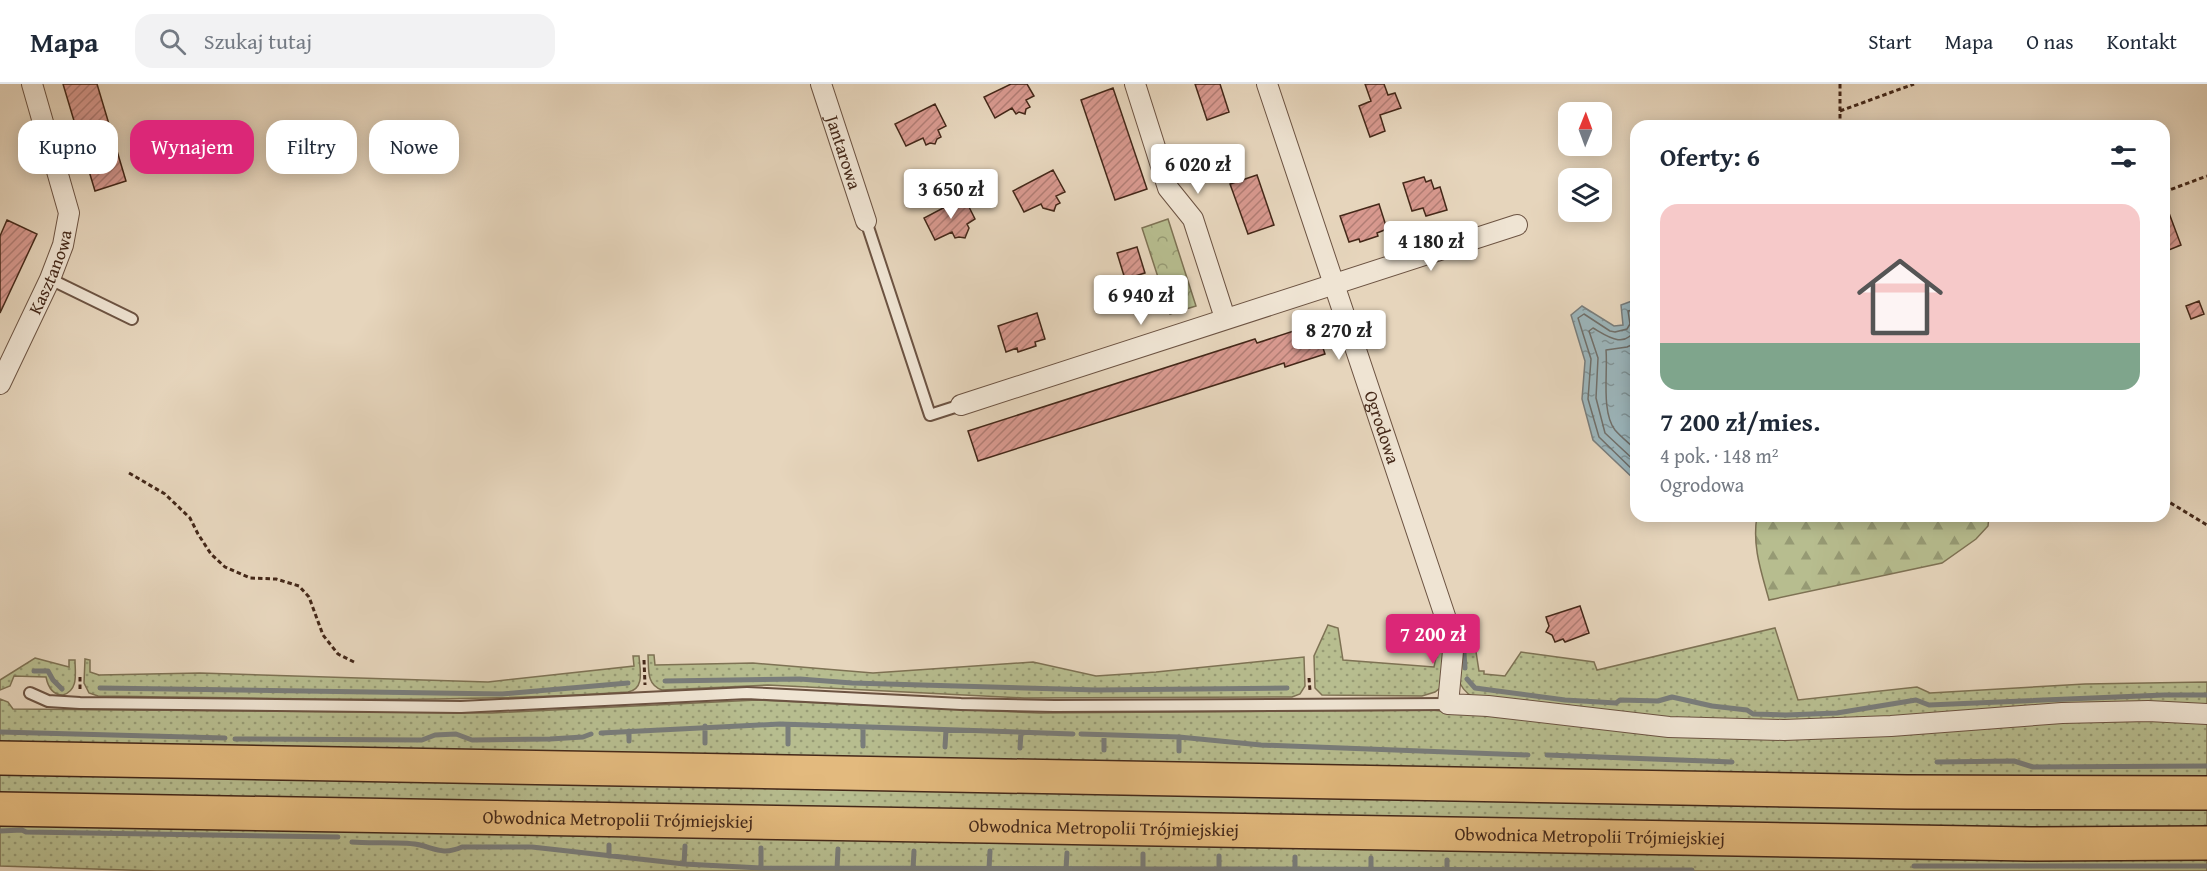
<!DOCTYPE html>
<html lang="pl">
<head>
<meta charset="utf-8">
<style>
  :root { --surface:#fff; --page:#f2f2f3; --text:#1f2937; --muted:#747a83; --line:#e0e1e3; --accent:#db2777 }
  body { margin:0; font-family:"Gentium Book Plus",serif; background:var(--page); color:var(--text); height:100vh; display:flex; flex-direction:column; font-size:22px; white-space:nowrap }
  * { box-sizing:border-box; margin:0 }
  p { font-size:20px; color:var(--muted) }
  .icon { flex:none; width:33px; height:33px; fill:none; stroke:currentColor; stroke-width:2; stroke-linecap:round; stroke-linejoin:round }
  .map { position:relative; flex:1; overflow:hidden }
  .side { position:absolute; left:1630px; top:36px; width:540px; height:402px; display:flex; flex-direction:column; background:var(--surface); border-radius:18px; box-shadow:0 3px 15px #0003 }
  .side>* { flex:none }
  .hud { position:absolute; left:18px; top:36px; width:570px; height:54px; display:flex; gap:12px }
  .needle { width:39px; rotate:1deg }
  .fabs { position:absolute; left:1558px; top:18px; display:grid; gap:12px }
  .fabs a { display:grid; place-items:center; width:54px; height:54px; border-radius:12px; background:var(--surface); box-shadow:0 3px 15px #0003; font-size:30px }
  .price { position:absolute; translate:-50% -51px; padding:0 14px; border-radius:6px; background:#fff; color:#222; font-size:20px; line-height:39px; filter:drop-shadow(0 2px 3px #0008) }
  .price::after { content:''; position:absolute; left:50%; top:36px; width:18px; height:14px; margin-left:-9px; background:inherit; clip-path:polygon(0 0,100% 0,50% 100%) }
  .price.on { background:var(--accent); color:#fff }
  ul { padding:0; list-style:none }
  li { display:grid; align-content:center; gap:12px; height:318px; padding:0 30px }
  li+li { border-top:2px solid var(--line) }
  li span { display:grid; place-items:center; height:186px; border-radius:18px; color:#555 }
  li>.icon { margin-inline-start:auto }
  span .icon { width:108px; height:108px; fill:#fffc; stroke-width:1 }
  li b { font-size:26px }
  h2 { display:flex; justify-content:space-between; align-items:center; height:72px; padding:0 30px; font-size:26px }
  .chip { padding:0 21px; border-radius:18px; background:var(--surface); box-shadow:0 3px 15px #0003; font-size:21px; line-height:54px }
  .chip.on { background:var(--accent); color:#fff }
  header { display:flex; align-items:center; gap:36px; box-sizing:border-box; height:84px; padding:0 30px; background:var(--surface); border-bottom:2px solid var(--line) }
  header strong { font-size:28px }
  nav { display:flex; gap:33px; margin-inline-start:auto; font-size:21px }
  .search { width:420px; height:54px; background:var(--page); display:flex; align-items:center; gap:15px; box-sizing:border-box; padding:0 21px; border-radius:18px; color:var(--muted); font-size:22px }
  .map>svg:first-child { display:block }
  .grass { fill:url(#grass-dots); stroke:#7e7254; stroke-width:1.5 }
  .forest { fill:url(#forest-firs); stroke:#7e7254; stroke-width:1.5 }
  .park { fill:url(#park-crowns); stroke:#7e7254; stroke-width:1.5 }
  .water { fill:url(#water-ripples); stroke:#797d7b; stroke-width:1.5 }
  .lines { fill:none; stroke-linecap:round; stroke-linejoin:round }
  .shore { stroke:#706f6a; stroke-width:1.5 }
  .stream { stroke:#797d7b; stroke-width:5 }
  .building { fill:url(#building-hatch); stroke:#442819; stroke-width:1.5 }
  .lane-casing { stroke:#6c5342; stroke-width:14 }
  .street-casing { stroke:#6c5342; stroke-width:22 }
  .highway-casing { stroke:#442819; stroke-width:36 }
  .path { stroke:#442819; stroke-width:3; stroke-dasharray:4.5 3; stroke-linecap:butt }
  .lane { stroke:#efe4d3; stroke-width:10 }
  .street { stroke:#efe4d3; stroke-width:20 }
  .highway { stroke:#e3ba7e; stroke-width:33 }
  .labels { text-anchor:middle; stroke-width:4.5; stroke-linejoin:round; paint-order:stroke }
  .street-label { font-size:18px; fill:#442819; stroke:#efe4d3 }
</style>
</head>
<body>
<header>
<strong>Mapa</strong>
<div class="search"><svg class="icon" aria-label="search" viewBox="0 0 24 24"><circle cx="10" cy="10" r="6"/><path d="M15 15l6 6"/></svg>Szukaj tutaj</div>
<nav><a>Start</a><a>Mapa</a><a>O nas</a><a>Kontakt</a></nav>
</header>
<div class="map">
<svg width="2207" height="787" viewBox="0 0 2207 787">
  <defs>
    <pattern id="grass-dots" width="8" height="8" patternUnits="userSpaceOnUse" patternTransform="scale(1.5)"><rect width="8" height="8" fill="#b7bd8f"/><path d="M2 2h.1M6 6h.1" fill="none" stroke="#969a74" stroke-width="1.8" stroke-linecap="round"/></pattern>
    <pattern id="forest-firs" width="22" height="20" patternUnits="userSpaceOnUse" patternTransform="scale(1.5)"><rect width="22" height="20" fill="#b7bd8f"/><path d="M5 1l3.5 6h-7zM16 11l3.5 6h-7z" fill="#969a74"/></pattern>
    <pattern id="park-crowns" width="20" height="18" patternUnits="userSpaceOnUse" patternTransform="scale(1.5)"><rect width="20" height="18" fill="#b7bd8f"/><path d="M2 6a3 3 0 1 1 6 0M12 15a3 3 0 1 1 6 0" fill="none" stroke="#969a74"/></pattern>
    <pattern id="water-ripples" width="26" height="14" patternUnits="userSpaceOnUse" patternTransform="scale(1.5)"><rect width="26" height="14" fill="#9cb6bc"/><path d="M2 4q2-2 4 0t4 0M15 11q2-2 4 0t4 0" fill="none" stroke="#819498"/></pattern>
    <pattern id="building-hatch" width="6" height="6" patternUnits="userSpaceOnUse" patternTransform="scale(1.5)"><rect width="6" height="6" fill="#d8998f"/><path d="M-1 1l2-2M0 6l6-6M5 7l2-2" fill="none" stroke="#b17d74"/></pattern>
  </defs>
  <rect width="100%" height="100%" fill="#e6d5bc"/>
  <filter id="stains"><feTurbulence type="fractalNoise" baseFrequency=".00333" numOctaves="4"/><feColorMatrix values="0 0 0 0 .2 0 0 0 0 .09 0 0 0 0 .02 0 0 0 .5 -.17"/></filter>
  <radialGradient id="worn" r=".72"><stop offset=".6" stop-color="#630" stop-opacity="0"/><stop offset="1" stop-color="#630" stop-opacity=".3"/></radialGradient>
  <!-- grass -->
  <path class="grass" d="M1328 541 1338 544 1343 576 1434 583 1439 559 1448 558 1440 604 1435 608 1422 612 1322 611 1315 604 1314 572Z
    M1775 544 1798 616 1917 603 1930 609 2085 600 2207 598V622L1848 638 1672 636 1473 613C1452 601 1457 579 1456 557L1474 555 1479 587H1484V590L1505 592 1521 568 1594 578 1597 586Z
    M648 571H654L655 581 753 579 873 589 1033 578 1096 592 1156 588 1304 573 1305 602 1300 610 1292 613 1024 614 768 601 662 606C646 601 649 585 648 571Z
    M633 572H639C640 586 645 605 628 608 451 620 275 614 98 612L89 609 84 599 85 575 90 576V588L99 591 200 589 488 598 634 582Z
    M35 574 69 583V576H75C75 589 79 606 63 611 52 611 48 603 46 593L14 592 10 602 0 606V596Z
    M0 615 8 618 13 625 492 629 757 616 1039 629 1432 626 1613 645 2071 635 2207 637V694L2007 695 0 659Z
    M0 686 2207 721V750L0 714Z
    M0 740 1938 775 2207 776V787H157L0 782Z"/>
  <!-- forest -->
  <path class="forest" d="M1757 432H1989L1988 442 1976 455 1942 479 1769 516C1761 487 1752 462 1757 432Z"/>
  <!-- park -->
  <path class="park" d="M1168 135 1196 222 1170 230 1142 144Z"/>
  <!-- water -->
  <path class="water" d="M1632 217 1636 223V397L1593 356 1582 315 1585 277 1571 231 1582 222 1614 242 1623 241 1621 221Z"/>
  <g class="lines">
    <!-- shore -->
    <path class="shore" d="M1636 225 1628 227 1630 240 1627 245 1615 248 1610 247 1584 230 1578 234 1591 275 1588 315 1599 353 1636 389
      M1636 244C1625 266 1607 252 1593 244L1589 247 1598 274 1596 314 1605 349 1636 378
      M1636 259 1627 263 1606 266C1608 288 1601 328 1615 346 1621 353 1630 360 1636 366"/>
    <!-- stream -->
    <path class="stream" d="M1464 569 1465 584
      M34 587H48L53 596 62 605
      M1467 595 1475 604 1565 616 1616 619 1620 616 1658 617 1672 613 1712 622 1747 626 1753 630 1786 631 1837 629 1916 616 1929 621 2164 611H2207
      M665 597 800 595 852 599 1096 606 1287 604
      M100 604 502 610 628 599
      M0 648 225 654
      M601 649 780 640 1073 650
      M1081 650 1179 653 1261 661 1528 671
      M235 655 422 656 435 651 456 650 472 656 550 655 583 653 591 650
      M629 657V647
      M705 659V642
      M788 660V641
      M863 662V643
      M945 663 946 646
      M1020 664 1021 648
      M1104 666V651
      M1179 667V653
      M1547 671 1732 678
      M1937 678 2014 677 2033 683 2207 682
      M0 747 22 746 26 748 338 753
      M352 758C371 760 405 757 420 761 436 765 444 771 462 763H532L684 780 761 784 1692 786
      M1143 770V785
      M609 772V761
      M684 780 685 762
      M1914 782H2207
      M761 784V764
      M837 785 838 765
      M913 785 914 767
      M989 785 990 767
      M1066 785 1067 769
      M1219 785V772
      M1295 785V773
      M1371 785V774
      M1447 786V776"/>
  </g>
  <!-- building -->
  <path class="building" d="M63 0H97L126 97 95 107Z
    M1011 0H1027L1034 12 1026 16 1030 23 1026 25 1025 30 1019 28 1016 30 1012 24 995 34 984 13Z
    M1195 0H1220L1229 28 1207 36Z
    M1365 0H1384L1388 11 1395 9 1401 24 1380 31 1385 47 1370 53 1359 22 1371 17Z
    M1113 4 1147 105 1115 116 1081 16Z
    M935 20 946 42 938 46 941 53 937 55 935 60 930 59 926 61 923 54 906 62 895 40Z
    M1053 86 1065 108 1056 112 1060 119 1056 121 1054 127 1043 124 1041 120 1024 128 1013 107Z
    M1257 91 1274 141 1248 150 1230 100Z
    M1424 93 1426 98 1431 96 1434 105 1440 103 1447 126 1426 132 1423 124 1412 127 1403 99Z
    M964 113 975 135 967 140 969 144 965 154 959 153 955 154 952 148 935 156 924 134Z
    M1379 120 1387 145 1377 149 1378 152 1360 158 1359 155 1349 158 1340 132Z
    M2166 121 2181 161 2164 168V122Z
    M7 136 37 150 0 229V152Z
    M1137 163 1145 189 1125 195 1117 169Z
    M2199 217 2204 230 2191 235 2186 222Z
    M1037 229 1045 255 1035 258 1036 262 1018 268 1017 264 1006 268 998 242Z
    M1315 240 1325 270 1285 283 1284 279 978 377 968 347 1255 255 1257 259Z
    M1580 522 1589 549 1565 558 1563 555 1555 558 1552 551 1546 548 1549 542 1546 533Z"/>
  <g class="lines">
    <defs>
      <path id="lane" d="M866 137 930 331 961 321
        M50 195 132 235
        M30 609 48 617 80 619 461 623 747 609 961 620 1054 622 1448 620"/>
      <g id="street">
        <path id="s1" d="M821 0 866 137"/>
        <path d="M1135 0 1168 104 1193 135 1225 234"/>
        <path id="s2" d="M1267 0 1448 541 1453 567 1448 620 1488 622 1669 643 1784 646 1891 642 2062 629 2148 627 2207 630"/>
        <path id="s3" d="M0 300 50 195 63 161 69 129 32 0"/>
        <path d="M961 321 1517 141"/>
      </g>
      <g id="highway">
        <path d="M0 674 1907 708 2207 709"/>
        <path id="s4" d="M0 725 2031 760 2207 759"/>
      </g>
    </defs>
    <!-- lane casing -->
    <use href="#lane" class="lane-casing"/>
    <!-- street casing -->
    <use href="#street" class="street-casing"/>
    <!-- highway casing -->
    <use href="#highway" class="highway-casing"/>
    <!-- path -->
    <path class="path" d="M1840 0V42
      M1840 27 1914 0
      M2164 108 2207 92
      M129 389 165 410 190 434 198 450 211 470 225 483 250 494 276 495 299 502 309 513 323 551 338 570 354 578
      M2164 415 2207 441
      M644 576 645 601
      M1309 594 1310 607
      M80 605V593"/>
    <!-- lane -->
    <use href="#lane" class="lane"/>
    <!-- street -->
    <use href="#street" class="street"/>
    <!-- highway -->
    <use href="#highway" class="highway"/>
  </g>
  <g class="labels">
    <!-- street labels -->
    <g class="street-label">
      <text dy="6" stroke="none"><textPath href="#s1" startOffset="72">Jantarowa</textPath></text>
      <text dy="6" stroke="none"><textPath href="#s3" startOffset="123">Kasztanowa</textPath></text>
      <text dy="6" stroke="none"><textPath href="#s2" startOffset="362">Ogrodowa</textPath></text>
      <text dy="6" stroke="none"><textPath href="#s4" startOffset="618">Obwodnica Metropolii Trójmiejskiej</textPath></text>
      <text dy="6" stroke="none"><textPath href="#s4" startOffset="1104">Obwodnica Metropolii Trójmiejskiej</textPath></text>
      <text dy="6" stroke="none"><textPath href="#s4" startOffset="1590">Obwodnica Metropolii Trójmiejskiej</textPath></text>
    </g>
  </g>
  <rect width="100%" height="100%" filter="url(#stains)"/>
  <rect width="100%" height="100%" fill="url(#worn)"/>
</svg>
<div class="fabs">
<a><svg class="needle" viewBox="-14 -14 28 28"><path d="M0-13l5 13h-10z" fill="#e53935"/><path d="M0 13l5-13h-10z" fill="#747a83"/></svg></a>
<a><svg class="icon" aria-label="layers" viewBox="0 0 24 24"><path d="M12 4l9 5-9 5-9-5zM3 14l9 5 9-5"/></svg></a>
</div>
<b class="price" style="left:1198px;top:111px">6 020 zł</b>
<b class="price" style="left:951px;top:136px">3 650 zł</b>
<b class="price" style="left:1431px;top:188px">4 180 zł</b>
<b class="price" style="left:1141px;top:242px">6 940 zł</b>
<b class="price" style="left:1339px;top:277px">8 270 zł</b>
<b class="price on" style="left:1433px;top:581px">7 200 zł</b>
<div class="hud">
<a class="chip">Kupno</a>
<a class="chip on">Wynajem</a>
<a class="chip">Filtry</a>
<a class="chip">Nowe</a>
</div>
<section class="side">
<h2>Oferty: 6<svg class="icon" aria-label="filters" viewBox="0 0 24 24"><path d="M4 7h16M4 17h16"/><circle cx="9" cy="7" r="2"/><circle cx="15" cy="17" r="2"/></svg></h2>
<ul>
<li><span style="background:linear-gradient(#f6c9c9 75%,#7fa58c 0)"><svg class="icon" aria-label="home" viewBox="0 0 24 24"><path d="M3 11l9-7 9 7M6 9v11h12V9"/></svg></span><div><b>7 200 zł/mies.</b><p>4 pok. · 148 m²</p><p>Ogrodowa</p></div></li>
</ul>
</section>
</div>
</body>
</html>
